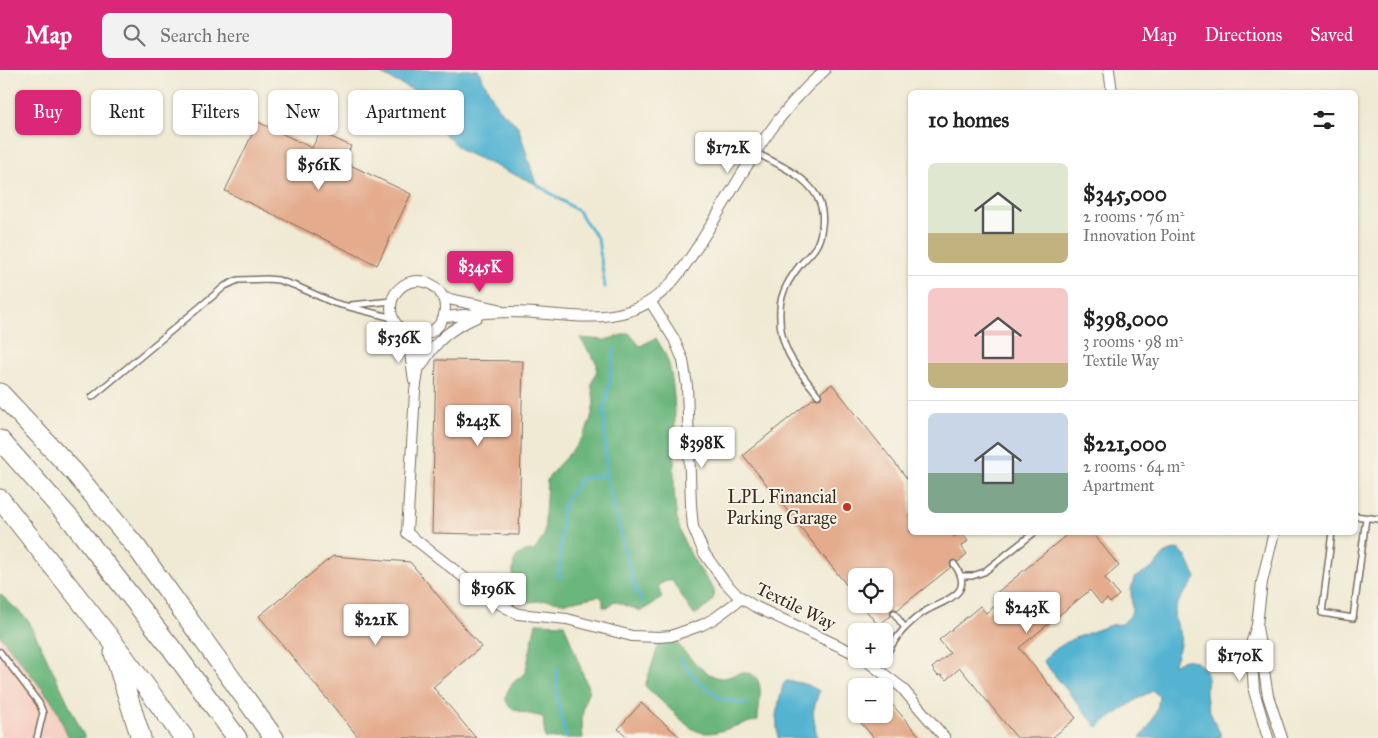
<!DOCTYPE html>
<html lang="en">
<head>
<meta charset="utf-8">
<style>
  :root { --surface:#fff; --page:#f2f2f2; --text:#222; --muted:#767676; --line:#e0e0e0; --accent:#db2777 }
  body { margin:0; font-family:"IM FELL Great Primer",serif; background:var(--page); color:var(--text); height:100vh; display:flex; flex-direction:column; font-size:19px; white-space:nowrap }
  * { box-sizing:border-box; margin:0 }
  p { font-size:16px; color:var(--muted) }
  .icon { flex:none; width:28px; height:28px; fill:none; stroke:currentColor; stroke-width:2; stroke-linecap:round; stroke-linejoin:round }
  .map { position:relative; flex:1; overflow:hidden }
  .details { position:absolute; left:908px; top:20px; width:450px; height:445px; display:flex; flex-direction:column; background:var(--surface); border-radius:8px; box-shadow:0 1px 4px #0004 }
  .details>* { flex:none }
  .top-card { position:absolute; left:15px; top:20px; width:475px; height:45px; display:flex; gap:10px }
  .fabs { position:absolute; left:848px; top:498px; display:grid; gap:10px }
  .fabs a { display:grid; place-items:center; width:45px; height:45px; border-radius:8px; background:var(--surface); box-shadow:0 1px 4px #0004; font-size:25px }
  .price { position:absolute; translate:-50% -42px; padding:0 11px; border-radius:5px; background:#fff; color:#222; font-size:16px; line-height:32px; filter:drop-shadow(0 1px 2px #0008) }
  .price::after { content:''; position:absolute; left:50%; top:30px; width:15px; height:11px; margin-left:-8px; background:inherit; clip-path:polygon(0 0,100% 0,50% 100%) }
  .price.active { background:var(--accent); color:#fff }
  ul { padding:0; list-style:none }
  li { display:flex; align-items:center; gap:15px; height:125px; padding:0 20px }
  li+li { border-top:1px solid var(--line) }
  li span { display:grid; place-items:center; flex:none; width:140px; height:100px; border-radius:8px; color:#555 }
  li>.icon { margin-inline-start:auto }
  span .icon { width:60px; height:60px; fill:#fffc; stroke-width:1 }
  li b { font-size:21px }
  h2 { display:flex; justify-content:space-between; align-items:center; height:60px; padding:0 20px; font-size:21px }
  .chip { padding:0 18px; border-radius:8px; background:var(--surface); box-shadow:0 1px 4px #0004; font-size:18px; line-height:45px }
  .chip.active { background:var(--accent); color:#fff }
  header { display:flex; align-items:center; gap:30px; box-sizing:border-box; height:70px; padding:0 25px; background:var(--accent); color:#fff }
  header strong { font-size:24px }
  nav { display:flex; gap:28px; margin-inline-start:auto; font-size:18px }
  .search { width:350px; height:45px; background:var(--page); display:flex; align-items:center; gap:12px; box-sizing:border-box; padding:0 18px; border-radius:8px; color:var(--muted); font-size:19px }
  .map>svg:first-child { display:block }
  .built { fill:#f6d2c5 }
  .forest { fill:#6bb67d; stroke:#53704e }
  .water { fill:#52b3d1; stroke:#466e78 }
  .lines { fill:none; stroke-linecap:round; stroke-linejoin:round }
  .stream { stroke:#52b3d1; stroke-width:3 }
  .building { fill:#e4ac8d }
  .service-casing { stroke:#7a6d5e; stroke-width:8 }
  .minor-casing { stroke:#7a6d5e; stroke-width:12 }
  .motorway-casing { stroke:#7a6d5e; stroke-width:21 }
  .service { stroke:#fff; stroke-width:5 }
  .minor { stroke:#fff; stroke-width:10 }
  .motorway { stroke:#fff; stroke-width:19 }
  .poi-dot { fill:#c8321e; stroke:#f7f3e8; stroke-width:2 }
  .labels { text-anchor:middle; stroke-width:4; stroke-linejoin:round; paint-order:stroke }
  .poi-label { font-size:18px; fill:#3b2a1e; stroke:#f7f3e8; text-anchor:end }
  .street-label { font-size:18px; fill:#3b2a1e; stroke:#f7f3e8 }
</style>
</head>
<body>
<header>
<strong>Map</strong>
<div class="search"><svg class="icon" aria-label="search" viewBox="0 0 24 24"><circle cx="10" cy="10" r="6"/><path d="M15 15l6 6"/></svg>Search here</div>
<nav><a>Map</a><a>Directions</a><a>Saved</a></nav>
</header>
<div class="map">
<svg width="1378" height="668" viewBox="0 0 1378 668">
  <rect width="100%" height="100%" fill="#f7f3e8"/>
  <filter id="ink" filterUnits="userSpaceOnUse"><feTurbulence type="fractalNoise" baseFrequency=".02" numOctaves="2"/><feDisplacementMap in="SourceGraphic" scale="10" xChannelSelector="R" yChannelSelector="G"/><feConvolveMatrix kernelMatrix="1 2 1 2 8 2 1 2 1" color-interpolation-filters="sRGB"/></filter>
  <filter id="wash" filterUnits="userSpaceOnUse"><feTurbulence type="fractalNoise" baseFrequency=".0096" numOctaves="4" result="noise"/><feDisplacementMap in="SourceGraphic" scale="20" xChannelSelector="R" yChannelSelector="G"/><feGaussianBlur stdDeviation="1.12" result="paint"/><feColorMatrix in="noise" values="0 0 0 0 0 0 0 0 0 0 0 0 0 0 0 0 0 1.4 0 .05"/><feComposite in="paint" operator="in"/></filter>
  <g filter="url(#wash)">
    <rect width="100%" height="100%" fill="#f0ead4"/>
    <!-- built -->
    <path class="built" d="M0 565 54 634 69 668H0Z"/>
    <!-- forest -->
    <path class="forest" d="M629 263 640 276 656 268C662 278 668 288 670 299 681 348 669 400 677 449 682 476 699 498 714 520 716 534 703 539 694 545L671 509 658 515 662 528 641 541 614 531 608 537H603V530L599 526 564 533 550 530 528 532C524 529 519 526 517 521 512 513 510 488 520 484 524 482 531 481 535 480L544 466 547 410C561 388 582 377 590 351 592 345 593 338 594 332 594 325 591 319 592 313 594 306 598 302 597 294L580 268 605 270Z
      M0 524 29 551 85 668H69L54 634 0 565Z
      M536 553 564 554 589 620C582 635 581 652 583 668H545L543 647C528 643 494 641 510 617 515 608 522 609 526 600Z
      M675 571C687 584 699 601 716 607 728 611 733 603 742 603 769 601 758 635 758 650 748 653 737 655 727 659 711 664 701 666 687 655L645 616 659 574Z"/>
    <!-- water -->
    <path class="water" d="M373 0H478L498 38 518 56 536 114 462 81 436 56 413 20Z
      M1178 479 1185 485 1196 508C1188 521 1176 529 1174 545 1174 551 1178 558 1180 564 1182 575 1177 585 1173 595 1176 594 1181 590 1184 590 1195 588 1204 597 1208 605 1202 628 1210 643 1220 663V668H1140C1151 656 1158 642 1159 626L1153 621 1142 626 1097 657 1043 591 1051 582 1072 569 1111 555 1122 554 1130 546 1132 540 1131 520 1134 508 1153 498 1165 483Z
      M786 611C798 612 809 614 819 621L813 642 817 668H778L776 645 783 615Z"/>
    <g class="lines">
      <!-- stream -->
      <path class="stream" d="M536 114 578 141 598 169 605 217
        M615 278 604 342 606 404 633 514 642 531
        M559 508 563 434 581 409 606 404
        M680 589 697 611 722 629 747 634
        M557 599V627L566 668"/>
    </g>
    <g id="blocks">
      <!-- building -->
      <path class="building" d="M258 52 312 78 320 62 351 76 344 92 411 124 377 195 225 121Z
        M436 290 523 291 519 465 432 463Z
        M832 314 910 412V462H950L954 467 961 462 968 471 961 476 967 484 958 492 954 490 951 491 950 494 951 497 897 540 894 539 891 540V546L878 555 861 534H884V506H856V527L743 385 814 328 818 329 821 328V322Z
        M1070 462H1092L1119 496 1105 508 1119 525 1110 533 1107 529 1101 534 1090 520 1019 578 1076 648 1052 668H1017L960 598 946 610 941 605 938 606 932 598 950 583 939 570 980 536 986 543 1000 532 994 525Z
        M333 486 410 492 481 577 433 617 476 668H359L259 546Z
        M884 625 921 668H874L861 653 871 644H884Z
        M641 633 681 668H629L618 659Z"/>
    </g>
  </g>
  <g filter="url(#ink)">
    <use href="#blocks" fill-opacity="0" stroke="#7a6d5e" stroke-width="1"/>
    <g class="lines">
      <defs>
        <path id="service" d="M756 83C786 98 828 115 822 156 821 164 820 171 815 178 811 184 805 189 800 195 790 208 780 223 780 240 778 278 796 297 818 325
          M351 235 392 231
          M92 327 201 236 225 216 238 210 267 209 278 210 296 216 334 233 393 248
          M1355 446 1378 449
          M1332 462 1322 543 1353 548 1366 448
          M961 506H972L984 502 1035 462
          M894 543 905 558
          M0 582 39 633 43 643 37 668
          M878 598C887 585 894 568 906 557 912 551 918 546 924 542 943 530 977 525 954 494"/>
        <path id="minor" d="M1109 0 1112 22
          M391 238a27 27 0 1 1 54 0a27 27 0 1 1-54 0Z
          M444 228 498 239
          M650 231 674 269 683 290 687 316 691 435 693 457 704 483 724 511 737 525 754 536 856 584
          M444 247C466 245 489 242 512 242 550 242 592 253 629 241 670 229 691 186 713 152 729 125 745 98 763 71 780 46 802 20 825 0
          M407 263 414 310
          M424 264 415 321 407 463 494 531 518 544 567 549 632 566 659 567 671 566 702 555 715 548 742 528
          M422 295C436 270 450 259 477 247
          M1257 557 1268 626 1282 668
          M864 589 901 617 945 668
          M1268 668 1254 621 1251 574 1257 555 1262 512 1274 462"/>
        <path id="motorway" d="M0 323 74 402 137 478 274 668
          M0 370 71 450 172 579 237 668
          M0 429 109 567 184 668
          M114 583 141 668"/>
      </defs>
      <!-- service casing -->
      <use href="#service" class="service-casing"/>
      <!-- minor casing -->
      <use href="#minor" class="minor-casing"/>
      <!-- motorway casing -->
      <use href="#motorway" class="motorway-casing"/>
      <!-- service -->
      <use href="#service" class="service"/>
      <!-- minor -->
      <use href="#minor" class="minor"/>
      <!-- motorway -->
      <use href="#motorway" class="motorway"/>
    </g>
  </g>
  <!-- markers -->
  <circle class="poi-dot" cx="847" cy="437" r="5"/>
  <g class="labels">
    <!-- poi labels -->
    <g class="poi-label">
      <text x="837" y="433">LPL Financial<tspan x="837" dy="21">Parking Garage</tspan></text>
    </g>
    <!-- street labels -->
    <g class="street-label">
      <text transform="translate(796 536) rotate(26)" y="6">Textile Way</text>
    </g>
  </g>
</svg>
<div class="fabs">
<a><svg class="icon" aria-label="locate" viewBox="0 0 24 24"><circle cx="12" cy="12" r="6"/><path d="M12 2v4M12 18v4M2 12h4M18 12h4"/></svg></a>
<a>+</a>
<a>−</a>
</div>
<b class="price" style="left:728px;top:104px">$172K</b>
<b class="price" style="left:319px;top:121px">$561K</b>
<b class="price active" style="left:480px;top:223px">$345K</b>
<b class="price" style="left:399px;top:294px">$536K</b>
<b class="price" style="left:478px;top:377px">$243K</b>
<b class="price" style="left:702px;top:399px">$398K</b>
<b class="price" style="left:493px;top:545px">$196K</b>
<b class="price" style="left:1027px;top:564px">$243K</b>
<b class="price" style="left:376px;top:576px">$221K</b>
<b class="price" style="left:1240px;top:612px">$170K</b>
<div class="top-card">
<a class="chip active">Buy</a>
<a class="chip">Rent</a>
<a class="chip">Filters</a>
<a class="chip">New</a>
<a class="chip">Apartment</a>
</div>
<section class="details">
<h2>10 homes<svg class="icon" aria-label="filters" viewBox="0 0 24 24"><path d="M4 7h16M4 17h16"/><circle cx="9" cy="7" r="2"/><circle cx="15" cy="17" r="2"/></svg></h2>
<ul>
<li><span style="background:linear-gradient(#dfe7d0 70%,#c2b280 0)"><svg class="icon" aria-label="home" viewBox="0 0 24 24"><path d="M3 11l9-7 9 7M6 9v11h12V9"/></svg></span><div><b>$345,000</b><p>2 rooms · 76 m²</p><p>Innovation Point</p></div></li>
<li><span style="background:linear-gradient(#f6c9c9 75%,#c2b280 0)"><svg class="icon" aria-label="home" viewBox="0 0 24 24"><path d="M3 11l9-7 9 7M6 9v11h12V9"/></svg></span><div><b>$398,000</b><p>3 rooms · 98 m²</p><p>Textile Way</p></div></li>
<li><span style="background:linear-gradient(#c9d6e8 60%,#7fa58c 0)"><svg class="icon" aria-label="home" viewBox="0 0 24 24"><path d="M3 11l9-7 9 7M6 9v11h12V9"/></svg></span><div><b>$221,000</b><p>2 rooms · 64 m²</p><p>Apartment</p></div></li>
</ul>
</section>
</div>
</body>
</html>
